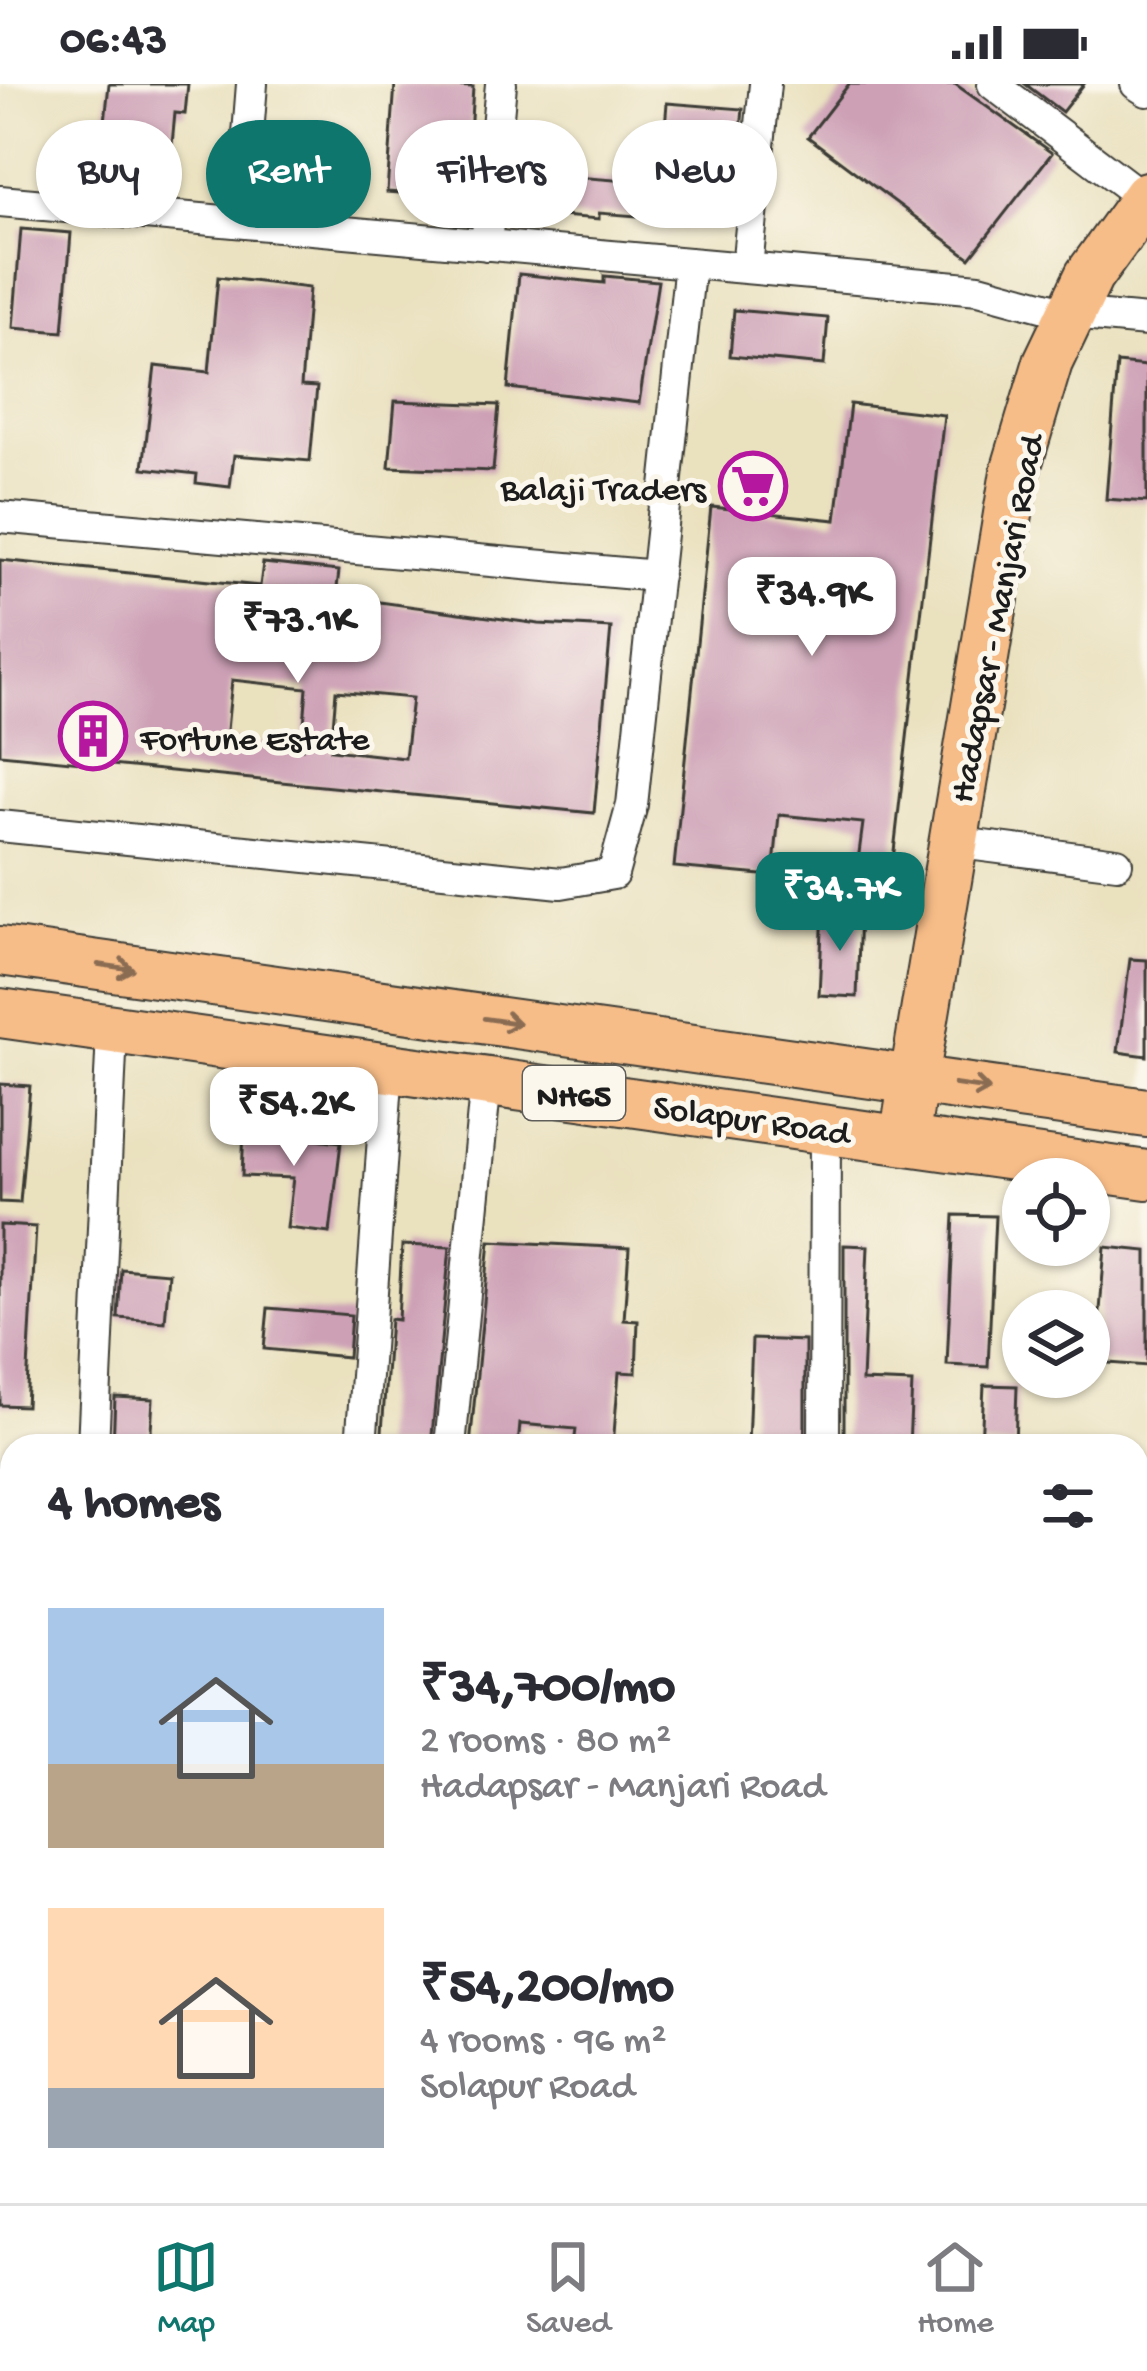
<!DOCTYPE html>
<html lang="en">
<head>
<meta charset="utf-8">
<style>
  :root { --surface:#fff; --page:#f2f2f3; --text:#2b2b33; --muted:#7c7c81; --line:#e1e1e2; --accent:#0f766e }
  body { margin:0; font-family:"Gochi Hand",sans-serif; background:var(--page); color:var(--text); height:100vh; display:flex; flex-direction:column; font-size:45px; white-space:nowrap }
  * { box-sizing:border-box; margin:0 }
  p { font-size:39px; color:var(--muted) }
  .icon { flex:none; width:66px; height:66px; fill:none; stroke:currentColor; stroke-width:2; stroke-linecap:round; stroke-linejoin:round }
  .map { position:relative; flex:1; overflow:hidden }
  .details { position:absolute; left:0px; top:1350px; width:1149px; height:771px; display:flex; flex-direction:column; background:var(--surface); border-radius:36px 36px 0 0; box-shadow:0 3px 9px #0004 }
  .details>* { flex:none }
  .hud { position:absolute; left:36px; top:36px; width:1077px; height:108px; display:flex; gap:24px }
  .fabs { position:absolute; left:1002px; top:1074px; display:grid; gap:24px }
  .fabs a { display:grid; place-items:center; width:108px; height:108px; border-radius:50%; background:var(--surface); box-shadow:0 3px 9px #0004; font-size:60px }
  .price { position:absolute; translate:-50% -102px; padding:0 27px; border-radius:24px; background:#fff; color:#222; font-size:39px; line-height:78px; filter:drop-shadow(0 3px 6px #0008) }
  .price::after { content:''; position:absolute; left:50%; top:72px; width:36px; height:27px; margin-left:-18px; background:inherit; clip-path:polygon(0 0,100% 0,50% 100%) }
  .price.active { background:var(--accent); color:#fff }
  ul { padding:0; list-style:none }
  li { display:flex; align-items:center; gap:36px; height:300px; padding:0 48px }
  li span { display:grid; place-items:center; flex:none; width:336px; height:240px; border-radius:0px; color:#555 }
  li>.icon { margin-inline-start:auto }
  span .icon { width:144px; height:144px; fill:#fffc; stroke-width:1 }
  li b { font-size:51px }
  h2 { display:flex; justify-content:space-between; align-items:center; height:144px; padding:0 48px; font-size:51px }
  .pill { padding:0 42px; border-radius:54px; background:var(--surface); box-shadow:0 3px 9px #0004; font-size:42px; line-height:108px }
  .pill.active { background:var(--accent); color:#fff }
  .status { display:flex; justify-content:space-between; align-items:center; height:84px; padding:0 60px; background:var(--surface); direction:ltr }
  .status svg { height:33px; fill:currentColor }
  .menu { display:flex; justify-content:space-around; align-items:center; height:168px; border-top:3px solid var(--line); background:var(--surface); font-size:33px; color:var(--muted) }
  .menu a { display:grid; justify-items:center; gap:6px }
  .menu .active { color:var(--accent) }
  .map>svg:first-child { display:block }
  .park { fill:url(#park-dots); stroke:#57724c; stroke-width:3 }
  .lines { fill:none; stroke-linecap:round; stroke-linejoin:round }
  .canal { stroke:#68bbe4; stroke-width:36 }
  .building { fill:#cda0b6; fill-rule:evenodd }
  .minor-casing { stroke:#3b3a34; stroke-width:34 }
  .primary-casing { stroke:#3b3a34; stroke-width:52 }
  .trunk-casing { stroke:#3b3a34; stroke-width:52 }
  .minor { stroke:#fff; stroke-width:30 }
  .primary { stroke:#f7bd88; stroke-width:48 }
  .trunk { stroke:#f7bd88; stroke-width:48 }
  .oneway { stroke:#8a6c52 }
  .labels { text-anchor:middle; stroke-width:10; stroke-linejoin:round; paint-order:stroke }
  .shield { fill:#fbf7ec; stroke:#5f5e5a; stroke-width:3 }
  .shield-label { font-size:33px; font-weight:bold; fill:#1c1c1c }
  .poi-label { font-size:36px; fill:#1c1c1c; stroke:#fbf7ec; text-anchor:end }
  .street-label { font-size:36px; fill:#1c1c1c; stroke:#fbf7ec }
</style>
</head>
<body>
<div class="status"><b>06:43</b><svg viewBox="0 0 49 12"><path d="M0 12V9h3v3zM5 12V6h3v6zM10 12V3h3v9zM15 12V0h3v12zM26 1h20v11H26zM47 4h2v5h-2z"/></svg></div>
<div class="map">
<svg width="1147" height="2119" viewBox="0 0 1147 2119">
  <defs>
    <pattern id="park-dots" width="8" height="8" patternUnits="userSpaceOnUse" patternTransform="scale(3)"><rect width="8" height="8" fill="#92c87b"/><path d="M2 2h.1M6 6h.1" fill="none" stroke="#7dab6a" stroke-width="1.8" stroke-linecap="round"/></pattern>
  </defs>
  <rect width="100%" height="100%" fill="#fbf7ec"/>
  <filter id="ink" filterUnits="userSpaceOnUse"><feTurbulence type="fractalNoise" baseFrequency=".00833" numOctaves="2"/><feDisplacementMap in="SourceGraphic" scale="24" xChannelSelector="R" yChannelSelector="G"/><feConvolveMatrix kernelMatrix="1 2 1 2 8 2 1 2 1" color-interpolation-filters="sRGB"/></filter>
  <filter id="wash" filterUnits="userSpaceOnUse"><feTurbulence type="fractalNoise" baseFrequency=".004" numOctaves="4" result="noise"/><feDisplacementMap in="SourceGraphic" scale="48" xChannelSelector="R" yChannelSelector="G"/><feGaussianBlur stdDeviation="2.7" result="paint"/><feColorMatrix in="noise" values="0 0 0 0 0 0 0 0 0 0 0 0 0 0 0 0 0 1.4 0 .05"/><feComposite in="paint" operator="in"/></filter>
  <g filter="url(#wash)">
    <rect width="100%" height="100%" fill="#eae1bf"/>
    <!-- park -->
    <path class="park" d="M800 2109H865L930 2119H784Z"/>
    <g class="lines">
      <!-- canal -->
      <path class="canal" d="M0 1968 12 1970
        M1105 2109 1147 2117"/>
    </g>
    <g id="blocks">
      <!-- building -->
      <path class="building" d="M109 0H188L185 30 175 29 169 92 100 85Z
        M395 0 473 3 466 114 387 108Z
        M849 0H955L1052 69 970 174 808 53Z
        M1025 0H1084L1062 28Z
        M667 19 743 25 738 75 720 74 715 138 599 129V135L535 130 537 90 640 98 641 90 661 91Z
        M21 145 71 149 63 248 13 244Z
        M519 190 604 199V192L658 197 639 319 508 304Z
        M218 193 309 204 301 302 317 303 310 377 234 371 230 403 196 399 197 390 143 384 155 282 209 288Z
        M734 226 828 234 824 281 730 272Z
        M1117 279 1147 282V418L1106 415Z
        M395 317 499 321 493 387 389 383Z
        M850 320 944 331 889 811 854 807 863 739 779 731 773 792 674 783 711 423 836 436Z
        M0 476 260 502 263 479 339 487 336 512 539 540 611 544 594 729 0 670ZM232 596 307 604 302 664 226 656ZM336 607 412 614 405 674 331 666Z
        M823 826 860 828 857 913 819 911Z
        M1130 875 1147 876V972L1118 968Z
        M0 1000 30 1002 20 1119 0 1118Z
        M245 1023 273 1024 272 1050 341 1058 330 1149 287 1144 293 1094 242 1092Z
        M954 1131 995 1132 988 1283 947 1281Z
        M0 1141 36 1143 26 1322 0 1321Z
        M490 1157 629 1164 624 1236 638 1237 636 1289 619 1288 613 1362H574L576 1345 520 1340 518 1362H470Z
        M402 1161 450 1163 431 1362H381L390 1235 398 1236Z
        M844 1161 868 1162 862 1297 912 1299 909 1362H844Z
        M1105 1163 1147 1167V1282L1096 1278Z
        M121 1185 169 1189 165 1238 118 1234Z
        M268 1224 351 1231 348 1273 264 1265Z
        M752 1255 805 1257V1362H748Z
        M984 1301 1017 1302 1015 1362 981 1361Z
        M115 1313 153 1315 150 1362H113Z"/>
    </g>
  </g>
  <g filter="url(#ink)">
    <use href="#blocks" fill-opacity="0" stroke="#3b3a34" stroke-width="3"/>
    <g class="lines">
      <defs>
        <path id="minor" d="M993 0 1145 115
          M1136 0 1147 7
          M0 117 979 205 1071 230 1147 237
          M241 138 252 0
          M486 161 501 0
          M747 184 765 0
          M0 433 657 492
          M0 742 561 799 613 790 632 721 690 179
          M952 758 1117 779
          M93 1362 112 948
          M361 1362 388 983
          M450 1362 486 997
          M824 1362 825 1043
          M1137 1635H1147
          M0 1692 12 1693
          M0 1886 12 1887
          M1137 1927 1147 1930
          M1137 2025 1147 2028"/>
        <path id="primary" d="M904 1055 1015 388 1048 278 1089 192 1147 112"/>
        <path id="trunk" d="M0 867 1147 1029
          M0 929 1147 1091"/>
      </defs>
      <!-- minor casing -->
      <use href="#minor" class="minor-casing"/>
      <!-- primary casing -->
      <use href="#primary" class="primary-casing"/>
      <!-- trunk casing -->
      <use href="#trunk" class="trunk-casing"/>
      <!-- minor -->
      <use href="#minor" class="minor"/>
      <!-- primary -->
      <use href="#primary" class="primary"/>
      <!-- trunk -->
      <use href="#trunk" class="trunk"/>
    </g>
    <!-- one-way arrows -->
    <defs><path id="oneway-shaft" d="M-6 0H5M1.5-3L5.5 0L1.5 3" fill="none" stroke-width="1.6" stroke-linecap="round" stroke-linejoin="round" transform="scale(3)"/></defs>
    <g class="oneway">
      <use href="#oneway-shaft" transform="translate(116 883) rotate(8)"/>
      <use href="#oneway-shaft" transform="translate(502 937) rotate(8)"/>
      <use href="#oneway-shaft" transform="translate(972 1003) rotate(8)"/>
    </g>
  </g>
  <!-- icons -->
  <defs>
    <symbol id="supermarket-ring" viewBox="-11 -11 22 22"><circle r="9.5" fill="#fbf7ec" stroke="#b5179e" stroke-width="1.5"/><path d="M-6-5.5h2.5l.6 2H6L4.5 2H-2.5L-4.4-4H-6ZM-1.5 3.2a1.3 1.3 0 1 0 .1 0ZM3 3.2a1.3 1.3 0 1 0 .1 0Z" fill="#b5179e"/></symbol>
    <symbol id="building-ring" viewBox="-11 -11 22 22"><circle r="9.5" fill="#fbf7ec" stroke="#b5179e" stroke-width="1.5"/><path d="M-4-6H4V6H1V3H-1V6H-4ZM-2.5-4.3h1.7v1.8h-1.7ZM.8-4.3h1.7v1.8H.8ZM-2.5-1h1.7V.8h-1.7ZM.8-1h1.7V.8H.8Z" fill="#b5179e"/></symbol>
  </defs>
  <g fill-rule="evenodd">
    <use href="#supermarket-ring" x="715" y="364" width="76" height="76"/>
    <use href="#building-ring" x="55" y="614" width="76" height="76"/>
  </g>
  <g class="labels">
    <!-- shield labels -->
    <rect class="shield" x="523" y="982" width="102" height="54" rx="9"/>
    <g class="shield-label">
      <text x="574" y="1021">NH65</text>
    </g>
    <!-- poi labels -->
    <g class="poi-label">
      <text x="706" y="415">Balaji Traders</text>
      <text x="140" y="665" text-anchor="start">Fortune Estate</text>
    </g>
    <!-- street labels -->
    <g class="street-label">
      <text transform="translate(994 534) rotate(-79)" y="13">Hadapsar - Manjari Road</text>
      <text transform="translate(752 1033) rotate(8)" y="13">Solapur Road</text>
    </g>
  </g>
</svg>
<div class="fabs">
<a><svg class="icon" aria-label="locate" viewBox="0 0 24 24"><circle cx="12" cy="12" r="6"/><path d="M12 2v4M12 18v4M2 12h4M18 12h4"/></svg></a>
<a><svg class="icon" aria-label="layers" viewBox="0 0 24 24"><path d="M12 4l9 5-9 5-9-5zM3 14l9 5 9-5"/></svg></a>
</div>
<b class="price" style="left:812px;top:575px">₹34.9K</b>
<b class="price" style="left:298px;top:602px">₹73.1K</b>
<b class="price active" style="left:840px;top:870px">₹34.7K</b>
<b class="price" style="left:294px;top:1085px">₹54.2K</b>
<div class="hud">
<a class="pill">Buy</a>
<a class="pill active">Rent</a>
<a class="pill">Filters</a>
<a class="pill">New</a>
</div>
<section class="details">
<h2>4 homes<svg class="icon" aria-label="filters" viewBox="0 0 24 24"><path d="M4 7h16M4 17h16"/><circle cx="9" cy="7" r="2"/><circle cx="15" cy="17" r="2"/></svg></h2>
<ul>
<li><span style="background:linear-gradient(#a9c7e8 65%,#b9a48a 0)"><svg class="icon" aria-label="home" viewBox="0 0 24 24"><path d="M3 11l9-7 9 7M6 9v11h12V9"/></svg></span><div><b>₹34,700/mo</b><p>2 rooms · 80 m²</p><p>Hadapsar - Manjari Road</p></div></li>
<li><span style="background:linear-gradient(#ffd9b3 75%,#9aa5b1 0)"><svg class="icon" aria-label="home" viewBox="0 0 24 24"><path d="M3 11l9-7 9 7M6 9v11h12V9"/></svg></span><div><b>₹54,200/mo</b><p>4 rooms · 96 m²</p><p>Solapur Road</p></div></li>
</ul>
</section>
</div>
<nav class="menu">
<a class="active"><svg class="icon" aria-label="map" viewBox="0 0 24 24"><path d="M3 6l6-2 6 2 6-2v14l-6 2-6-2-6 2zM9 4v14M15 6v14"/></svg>Map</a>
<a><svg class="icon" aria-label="saved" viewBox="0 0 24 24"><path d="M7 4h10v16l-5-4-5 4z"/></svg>Saved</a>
<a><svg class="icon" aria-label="home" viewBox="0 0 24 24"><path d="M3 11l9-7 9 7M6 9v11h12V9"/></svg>Home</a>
</nav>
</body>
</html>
